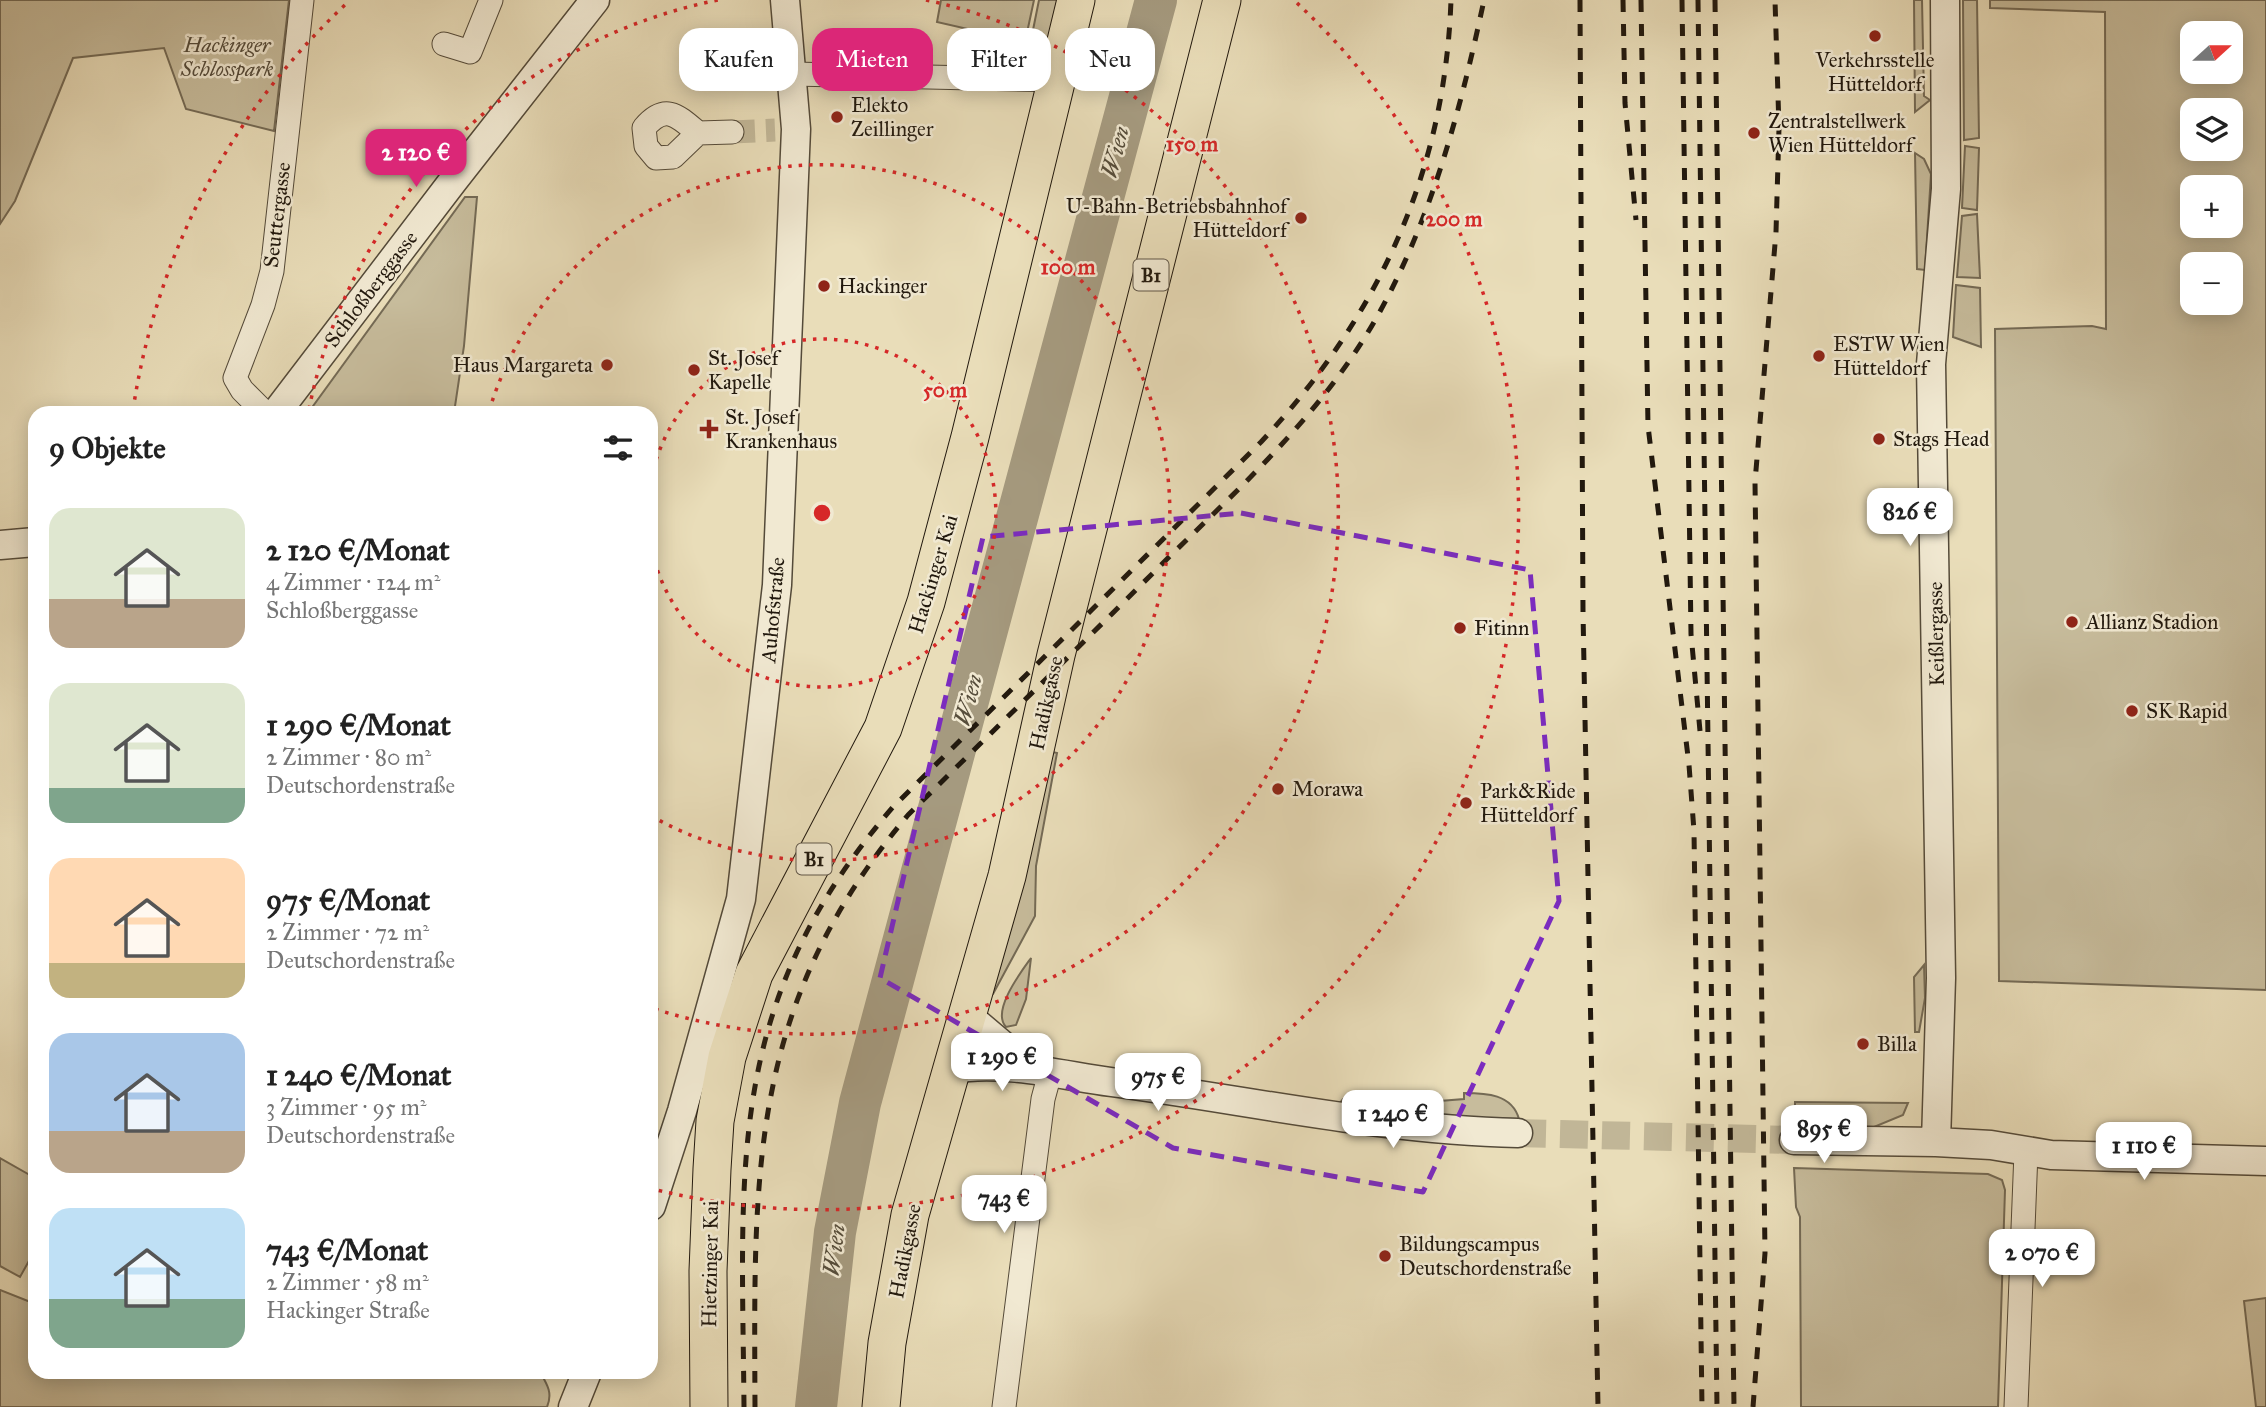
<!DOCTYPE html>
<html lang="de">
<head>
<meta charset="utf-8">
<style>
  :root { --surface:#fff; --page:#f6f6f6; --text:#222; --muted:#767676; --accent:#db2777 }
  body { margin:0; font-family:"IM FELL Great Primer",serif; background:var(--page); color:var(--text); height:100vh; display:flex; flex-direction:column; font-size:26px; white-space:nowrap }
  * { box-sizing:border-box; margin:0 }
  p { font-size:23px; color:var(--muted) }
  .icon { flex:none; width:38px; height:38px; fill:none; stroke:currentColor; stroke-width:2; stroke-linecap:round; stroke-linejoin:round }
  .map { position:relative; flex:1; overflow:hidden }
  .panel { position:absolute; left:28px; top:406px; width:630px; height:973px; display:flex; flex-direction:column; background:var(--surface); border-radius:21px; box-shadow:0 4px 18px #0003 }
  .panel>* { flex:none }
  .guide { position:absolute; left:679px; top:28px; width:665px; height:63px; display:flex; gap:14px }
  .needle { width:46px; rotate:69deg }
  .fabs { position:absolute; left:2180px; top:21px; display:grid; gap:14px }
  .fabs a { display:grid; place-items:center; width:63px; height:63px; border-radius:14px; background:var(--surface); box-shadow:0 4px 18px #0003; font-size:35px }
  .price { position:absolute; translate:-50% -60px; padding:0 16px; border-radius:14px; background:#fff; color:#222; font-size:23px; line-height:46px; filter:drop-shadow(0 2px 4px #0008) }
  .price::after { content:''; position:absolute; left:50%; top:42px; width:21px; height:16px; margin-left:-10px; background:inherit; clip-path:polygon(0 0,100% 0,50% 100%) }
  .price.on { background:var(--accent); color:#fff }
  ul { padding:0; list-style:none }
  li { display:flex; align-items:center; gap:21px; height:175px; padding:0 21px }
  li span { display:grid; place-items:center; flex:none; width:196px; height:140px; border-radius:21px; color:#555 }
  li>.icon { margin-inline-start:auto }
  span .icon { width:84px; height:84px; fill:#fffc; stroke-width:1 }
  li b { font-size:30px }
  h2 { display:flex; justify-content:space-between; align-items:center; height:84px; padding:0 21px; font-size:30px }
  .pill { padding:0 24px; border-radius:21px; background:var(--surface); box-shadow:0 4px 18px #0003; font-size:24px; line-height:63px }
  .pill.on { background:var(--accent); color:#fff }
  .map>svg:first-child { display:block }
  .green { fill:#c7bc9c; stroke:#746a55; stroke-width:2; fill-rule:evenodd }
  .water { fill:#a59a7f; stroke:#716652; stroke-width:2 }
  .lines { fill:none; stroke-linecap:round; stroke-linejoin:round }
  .river { stroke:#a59a7f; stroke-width:42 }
  .minor-tunnel { stroke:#c1b697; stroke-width:23; stroke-dasharray:23 11; stroke-linecap:butt }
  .tertiary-tunnel { stroke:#c1b697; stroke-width:28; stroke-dasharray:28 14; stroke-linecap:butt }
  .minor-casing { stroke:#544a39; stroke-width:25 }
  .tertiary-casing { stroke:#544a39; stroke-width:31 }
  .primary-casing { stroke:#22190e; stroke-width:39 }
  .minor { stroke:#f1e9d2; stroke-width:23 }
  .tertiary { stroke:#f1e9d2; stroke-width:28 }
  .primary { stroke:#e9ddb9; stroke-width:37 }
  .rail { stroke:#22190e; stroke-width:5; stroke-dasharray:12 12; stroke-linecap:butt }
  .marked { fill:none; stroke:#7b2cbf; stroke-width:5; stroke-dasharray:14 9; stroke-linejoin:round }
  .ring { fill:none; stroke:#d62828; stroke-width:3.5; stroke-dasharray:3.5 7 }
  .poi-dot { fill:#8f2418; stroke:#f1e9d2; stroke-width:2.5 }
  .labels { text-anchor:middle; stroke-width:5; stroke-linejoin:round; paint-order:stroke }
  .shield { fill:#f1e9d2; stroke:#605749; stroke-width:2 }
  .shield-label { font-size:19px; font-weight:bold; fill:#22190e }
  .park-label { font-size:21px; font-style:italic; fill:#544a39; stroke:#f1e9d2 }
  .poi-label { font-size:21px; fill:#22190e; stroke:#f1e9d2; text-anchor:start }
  .street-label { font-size:21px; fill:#22190e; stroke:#f1e9d2 }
  .water-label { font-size:23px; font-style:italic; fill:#564d3b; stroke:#f1e9d2 }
  .centre { fill:#d62828; stroke:#f1e9d2; stroke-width:3.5 }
  .ring-label { font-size:21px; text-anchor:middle; font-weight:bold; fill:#d62828; stroke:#f1e9d2; stroke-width:5; stroke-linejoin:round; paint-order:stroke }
</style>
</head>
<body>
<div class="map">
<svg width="2266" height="1407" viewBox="0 0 2266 1407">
  <rect width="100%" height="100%" fill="#e9ddb9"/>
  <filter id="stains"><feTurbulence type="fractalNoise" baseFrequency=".00286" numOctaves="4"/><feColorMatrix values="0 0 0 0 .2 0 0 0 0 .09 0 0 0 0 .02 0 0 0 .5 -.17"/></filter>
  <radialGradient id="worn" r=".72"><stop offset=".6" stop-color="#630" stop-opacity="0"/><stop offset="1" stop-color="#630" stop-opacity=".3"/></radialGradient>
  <!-- green -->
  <path class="green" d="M0 0H289L274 131 186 109 164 48 73 58 15 201 0 224Z
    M941 0H1034L1025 42 937 22Z
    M1039 0H1063L1052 49 1030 45Z
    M1914 0H1922L1924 96 1930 100 1915 112Z
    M1963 0H1977L1979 138 1964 140Z
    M1990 0H2266V990L1999 981 1995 329 2092 326 2106 329 2105 12 1990 8ZM2193 33H2231V72H2193ZM2193 110H2231V149H2193ZM2193 187H2231V226H2193ZM2193 264H2231V303H2193Z
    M1965 146 1979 148 1977 210 1962 208Z
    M1915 153 1924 159 1931 174 1925 270 1917 269Z
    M465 197H477L464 346 454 413H308Z
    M1977 214 1980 278 1957 277 1962 216Z
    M1956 285 1980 288 1981 347 1953 337Z
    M1048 751 1057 753 1036 866 1035 916 993 994 989 996Z
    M1031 958 1026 999 1016 1025 1006 1027C991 1011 1021 972 1031 958Z
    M1924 965 1925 998 1919 1032H1915L1914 977Z
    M1464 1093C1486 1093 1512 1094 1519 1119L1414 1116 1340 1103 1343 1099 1374 1097 1377 1106 1464 1099Z
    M1795 1102 1908 1103 1903 1115 1874 1127 1795 1126Z
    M0 1158 35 1178V1250L20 1277 0 1266Z
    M1794 1168 1988 1174 2002 1180 2005 1190 1998 1407H1801L1800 1217 1796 1207Z
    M0 1290 33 1303 35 1301V1372H540C547 1384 553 1393 547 1407H0Z
    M2266 1298V1407H2256L2244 1301Z"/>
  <!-- water -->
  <path class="water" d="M1136 0H1171L1167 9Z"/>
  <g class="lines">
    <!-- river -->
    <path class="river" d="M816 1407 835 1232 860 1103 1156 0"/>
    <!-- minor-tunnel -->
    <path class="minor-tunnel" d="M732 132 775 130"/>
    <!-- tertiary-tunnel -->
    <path class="tertiary-tunnel" d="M1518 1133 1794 1140"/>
    <defs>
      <path id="minor" d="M444 44 470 52 491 0
        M793 74 1058 80
        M698 133 673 157 656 158 646 146 644 128C665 103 677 115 698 133L732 132
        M265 413 242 390 235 378 263 305 272 271 302 0
        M1004 1407 1043 1099 1050 1073
        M2016 1407 2026 1152"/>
      <path id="tertiary" d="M276 413 453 181 595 0
        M0 545 35 542
        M968 1016 1007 1049 1041 1068
        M952 1069C1003 1060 1060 1075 1111 1082 1247 1100 1381 1130 1518 1133
        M1794 1140 1936 1142 1991 1145 2051 1155 2266 1161
        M1936 1142 1941 978 1931 364 1946 189 1945 0
        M651 1206 682 1111 741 899 777 585 796 129 785 0
        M573 1407 587 1372"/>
      <path id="primary" d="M709 1407 708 1271 712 1169 715 1121 727 1057 754 974 883 728 926 602 970 437 1076 0
        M881 1407 887 1343 910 1215 1007 876 1056 655 1222 0"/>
    </defs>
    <!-- minor casing -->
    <use href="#minor" class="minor-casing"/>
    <!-- tertiary casing -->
    <use href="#tertiary" class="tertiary-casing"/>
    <!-- primary casing -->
    <use href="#primary" class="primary-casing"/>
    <!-- minor -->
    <use href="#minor" class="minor"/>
    <!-- tertiary -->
    <use href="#tertiary" class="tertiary"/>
    <!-- primary -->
    <use href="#primary" class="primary"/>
    <!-- rail -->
    <path class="rail" d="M1580 0 1583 612 1598 1407
      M1623 0 1625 103 1636 220
      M1641 0 1648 426 1689 765 1694 831 1702 1407
      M1682 0 1691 634 1700 731
      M1698 0 1717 1407
      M1715 0 1734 1407
      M744 1407C742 1166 724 1003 893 807L1261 442C1378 317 1445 173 1451 0
      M755 1407C754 1173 748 1005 908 815 995 729 1082 644 1168 558 1245 483 1325 410 1378 315 1432 218 1461 108 1484 0
      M1753 1407 1765 1253 1755 482 1776 232 1779 128 1775 0"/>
  </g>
  <!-- marked area -->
  <path class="marked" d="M1241 513 1530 570 1559 901 1423 1192 1173 1148 880 978 983 537Z"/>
  <!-- distance rings -->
  <g class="ring">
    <path d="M651 480A174 174 0 1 1 651 546"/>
    <path d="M489 411A348 348 0 1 1 653 817"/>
    <path d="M309 409A523 523 0 0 1 718 0M926 0A523 523 0 1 1 652 1008"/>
    <path d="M133 410A697 697 0 0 1 347 3M1297 3A697 697 0 0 1 653 1189"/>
  </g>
  <!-- markers -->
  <g class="poi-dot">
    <circle cx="1875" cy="36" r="7"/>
    <circle cx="837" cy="117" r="7"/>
    <circle cx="1754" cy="133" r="7"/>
    <circle cx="1301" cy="218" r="7"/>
    <circle cx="824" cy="286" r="7"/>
    <circle cx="1819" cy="356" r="7"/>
    <circle cx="607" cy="365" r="7"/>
    <circle cx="694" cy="370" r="7"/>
    <path d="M705.5 418.5h7v7h7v7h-7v7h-7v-7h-7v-7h7z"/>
    <circle cx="1879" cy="439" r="7"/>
    <circle cx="2072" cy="622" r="7"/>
    <circle cx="1460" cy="628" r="7"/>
    <circle cx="2132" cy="711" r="7"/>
    <circle cx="1278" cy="789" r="7"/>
    <circle cx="1466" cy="803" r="7"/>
    <circle cx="1863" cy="1044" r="7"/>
    <circle cx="1385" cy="1256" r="7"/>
  </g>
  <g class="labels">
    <!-- shield labels -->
    <g class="shield">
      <rect x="1133.5" y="259.5" width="35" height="31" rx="5"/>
      <rect x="796.5" y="843.5" width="35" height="31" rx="5"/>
    </g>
    <g class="shield-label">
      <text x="1151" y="282">B1</text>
      <text x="814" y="866">B1</text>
    </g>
    <!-- park labels -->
    <g class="park-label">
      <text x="227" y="52">Hackinger<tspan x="227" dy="24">Schlosspark</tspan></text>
    </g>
    <!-- poi labels -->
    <g class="poi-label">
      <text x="1875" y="67" text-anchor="middle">Verkehrsstelle<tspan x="1875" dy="24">Hütteldorf</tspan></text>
      <text x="851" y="112">Elekto<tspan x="851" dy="24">Zeillinger</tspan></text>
      <text x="1768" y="128">Zentralstellwerk<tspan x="1768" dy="24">Wien Hütteldorf</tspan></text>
      <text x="1287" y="213" text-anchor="end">U-Bahn-Betriebsbahnhof<tspan x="1287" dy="24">Hütteldorf</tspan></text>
      <text x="838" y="293">Hackinger</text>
      <text x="1833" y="351">ESTW Wien<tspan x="1833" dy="24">Hütteldorf</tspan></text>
      <text x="708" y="365">St. Josef<tspan x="708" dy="24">Kapelle</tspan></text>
      <text x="593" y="372" text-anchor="end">Haus Margareta</text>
      <text x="725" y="424">St. Josef<tspan x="725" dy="24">Krankenhaus</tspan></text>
      <text x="1893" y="446">Stags Head</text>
      <text x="2086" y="629">Allianz Stadion</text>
      <text x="1474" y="635">Fitinn</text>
      <text x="2146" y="718">SK Rapid</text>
      <text x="1292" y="796">Morawa</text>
      <text x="1480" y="798">Park&amp;Ride<tspan x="1480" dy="24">Hütteldorf</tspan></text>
      <text x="1877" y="1051">Billa</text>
      <text x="1399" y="1251">Bildungscampus<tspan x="1399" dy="24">Deutschordenstraße</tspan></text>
    </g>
    <!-- street labels -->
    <g class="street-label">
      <text transform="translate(277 215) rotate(-83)" y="7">Seuttergasse</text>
      <text transform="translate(371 289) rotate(-53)" y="7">Schloßberggasse</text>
      <text transform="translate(933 574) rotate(-73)" y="7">Hackinger Kai</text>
      <text transform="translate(773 610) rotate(-85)" y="7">Auhofstraße</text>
      <text transform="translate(1936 634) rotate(-91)" y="7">Keißlergasse</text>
      <text transform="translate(1046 703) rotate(-78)" y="7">Hadikgasse</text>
      <text transform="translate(905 1251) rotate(-79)" y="7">Hadikgasse</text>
      <text transform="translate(710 1264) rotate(-89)" y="7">Hietzinger Kai</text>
    </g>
    <!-- water labels -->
    <g class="water-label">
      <text transform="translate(1115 152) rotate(-75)" y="8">Wien</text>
      <text transform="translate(968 700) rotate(-75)" y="8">Wien</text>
      <text transform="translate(834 1250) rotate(-83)" y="8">Wien</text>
    </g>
  </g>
  <circle cx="822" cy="513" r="10" class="centre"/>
  <g class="ring-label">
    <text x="1192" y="151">150 m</text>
    <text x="1454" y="226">200 m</text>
    <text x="1068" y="274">100 m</text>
    <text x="945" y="397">50 m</text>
  </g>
  <rect width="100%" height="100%" filter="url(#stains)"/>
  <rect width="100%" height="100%" fill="url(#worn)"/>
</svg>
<div class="fabs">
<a><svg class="needle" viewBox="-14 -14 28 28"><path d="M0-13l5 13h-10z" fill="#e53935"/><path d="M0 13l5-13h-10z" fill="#767676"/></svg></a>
<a><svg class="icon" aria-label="layers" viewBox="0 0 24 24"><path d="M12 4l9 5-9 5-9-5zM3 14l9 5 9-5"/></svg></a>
<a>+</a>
<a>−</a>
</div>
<b class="price on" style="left:416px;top:189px">2 120 €</b>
<b class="price" style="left:1910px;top:548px">826 €</b>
<b class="price" style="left:1002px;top:1093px">1 290 €</b>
<b class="price" style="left:1158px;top:1113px">975 €</b>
<b class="price" style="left:1393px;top:1150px">1 240 €</b>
<b class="price" style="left:1824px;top:1165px">895 €</b>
<b class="price" style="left:2144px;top:1182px">1 110 €</b>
<b class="price" style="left:1004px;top:1235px">743 €</b>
<b class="price" style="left:2042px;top:1289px">2 070 €</b>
<div class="guide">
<a class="pill">Kaufen</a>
<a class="pill on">Mieten</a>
<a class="pill">Filter</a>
<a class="pill">Neu</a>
</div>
<section class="panel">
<h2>9 Objekte<svg class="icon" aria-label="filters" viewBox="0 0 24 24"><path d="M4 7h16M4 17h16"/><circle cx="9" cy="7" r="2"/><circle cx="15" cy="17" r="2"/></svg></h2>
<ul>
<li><span style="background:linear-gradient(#dfe7d0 65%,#b9a48a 0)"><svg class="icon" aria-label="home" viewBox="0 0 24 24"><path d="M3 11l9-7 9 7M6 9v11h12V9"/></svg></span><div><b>2 120 €/Monat</b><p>4 Zimmer · 124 m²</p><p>Schloßberggasse</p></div></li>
<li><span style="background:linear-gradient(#dfe7d0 75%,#7fa58c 0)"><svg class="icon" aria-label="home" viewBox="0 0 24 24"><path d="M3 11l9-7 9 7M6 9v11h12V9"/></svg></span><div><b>1 290 €/Monat</b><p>2 Zimmer · 80 m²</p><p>Deutschordenstraße</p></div></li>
<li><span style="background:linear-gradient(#ffd9b3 75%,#c2b280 0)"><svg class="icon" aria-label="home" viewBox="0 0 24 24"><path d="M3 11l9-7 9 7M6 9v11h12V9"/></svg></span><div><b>975 €/Monat</b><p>2 Zimmer · 72 m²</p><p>Deutschordenstraße</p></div></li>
<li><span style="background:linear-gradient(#a9c7e8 70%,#b9a48a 0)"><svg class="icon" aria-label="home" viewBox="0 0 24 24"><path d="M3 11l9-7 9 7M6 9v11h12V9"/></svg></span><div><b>1 240 €/Monat</b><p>3 Zimmer · 95 m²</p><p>Deutschordenstraße</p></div></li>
<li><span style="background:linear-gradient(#bfe0f5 65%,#7fa58c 0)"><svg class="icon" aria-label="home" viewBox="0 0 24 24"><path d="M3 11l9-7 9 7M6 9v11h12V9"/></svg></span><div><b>743 €/Monat</b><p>2 Zimmer · 58 m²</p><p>Hackinger Straße</p></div></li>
</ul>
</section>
</div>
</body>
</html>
